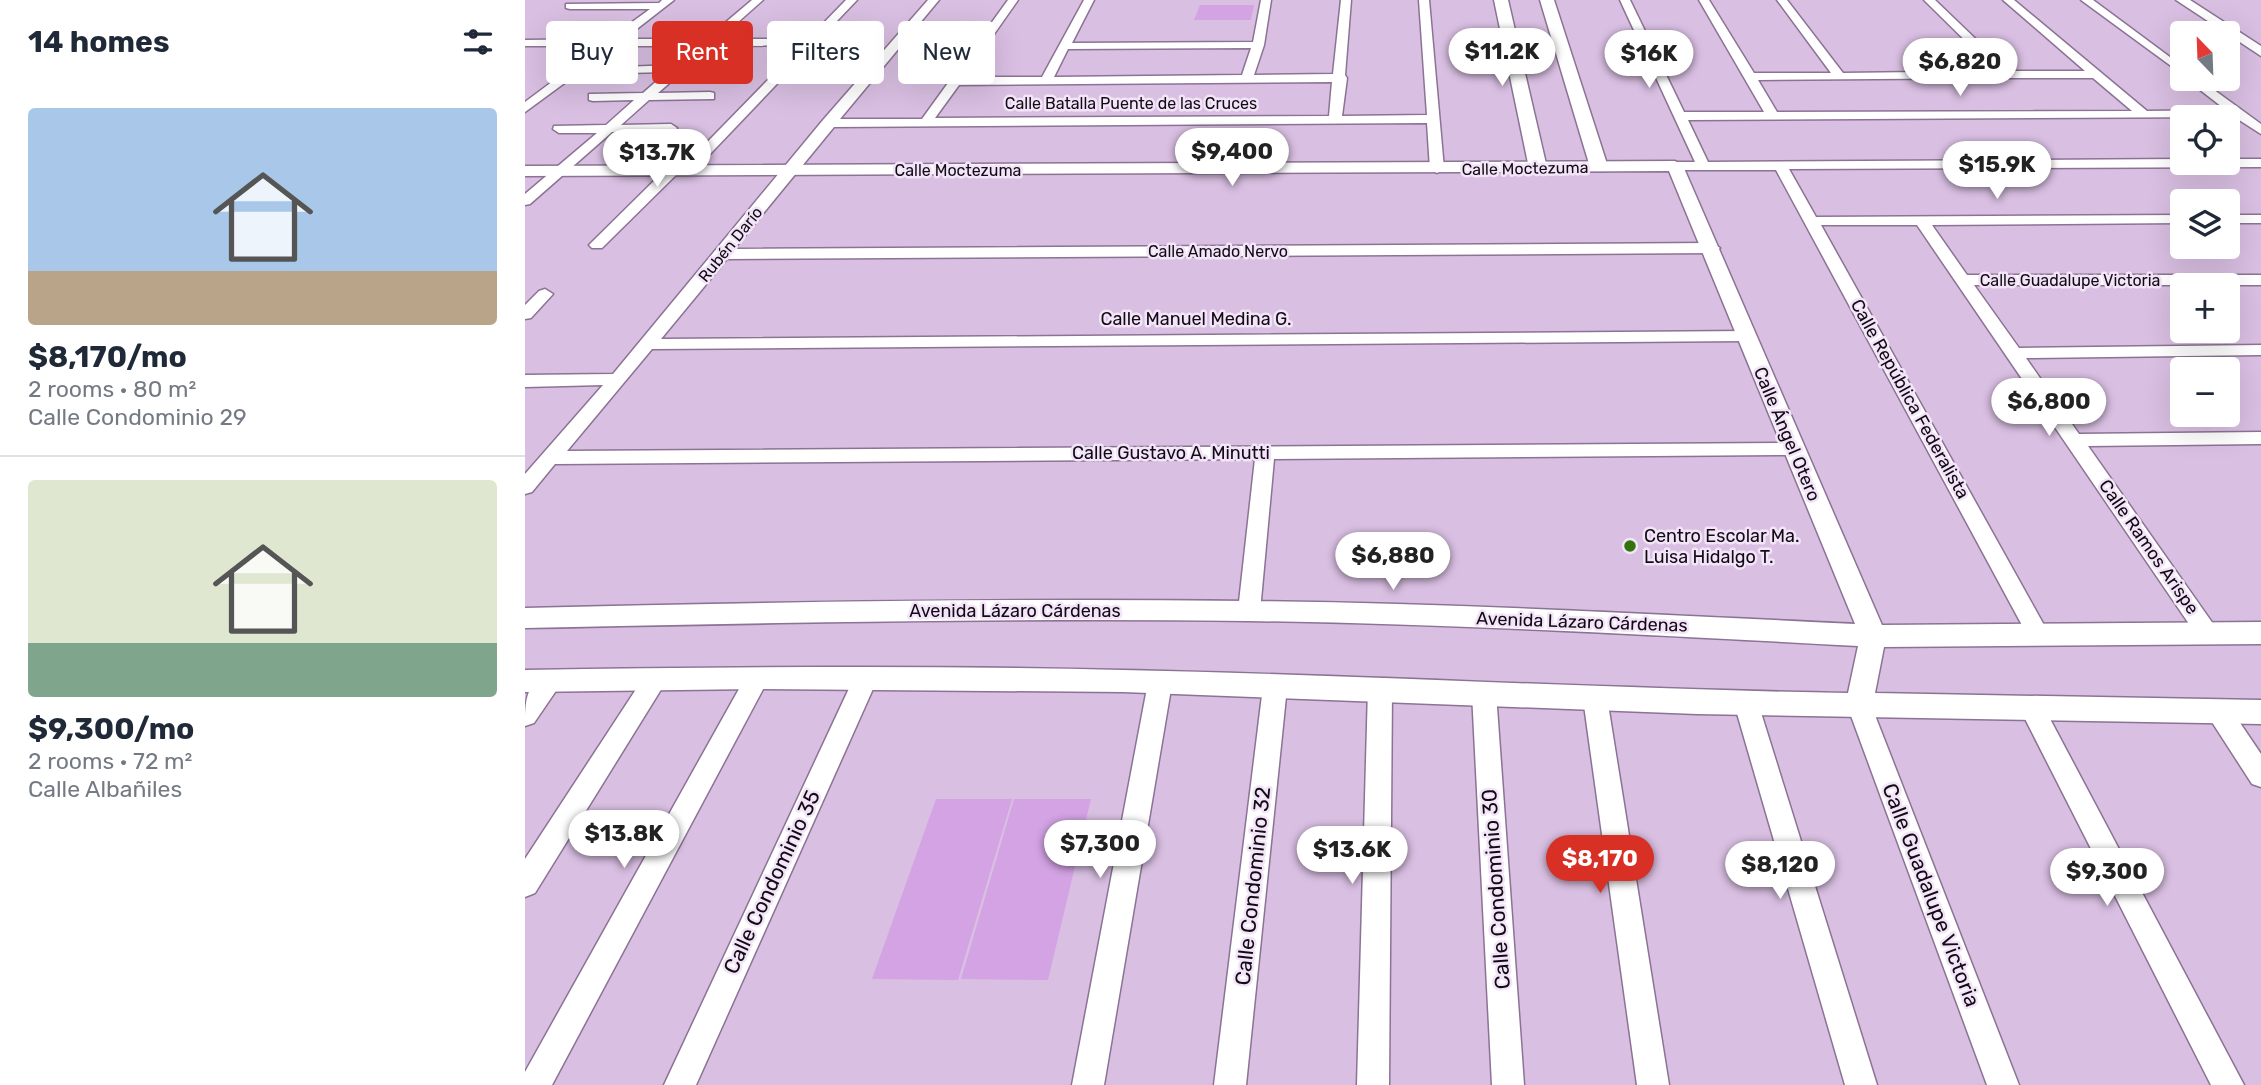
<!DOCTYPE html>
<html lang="en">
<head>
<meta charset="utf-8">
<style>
  :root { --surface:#fff; --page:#f2f2f3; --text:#1f2937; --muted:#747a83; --line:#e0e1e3; --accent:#d93025 }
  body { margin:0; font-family:Rubik,sans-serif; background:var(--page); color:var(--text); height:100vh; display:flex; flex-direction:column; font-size:26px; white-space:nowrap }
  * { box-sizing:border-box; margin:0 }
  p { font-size:23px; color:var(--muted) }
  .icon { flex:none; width:38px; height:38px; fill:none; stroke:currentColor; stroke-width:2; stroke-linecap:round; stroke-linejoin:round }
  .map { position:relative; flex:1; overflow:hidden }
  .drawer { display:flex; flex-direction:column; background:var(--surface); width:525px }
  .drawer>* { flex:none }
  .banner { position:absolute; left:21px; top:21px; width:665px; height:63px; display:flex; gap:14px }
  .needle { width:46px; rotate:337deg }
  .buttons { position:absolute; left:1645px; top:21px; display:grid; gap:14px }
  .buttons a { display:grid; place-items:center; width:70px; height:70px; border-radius:7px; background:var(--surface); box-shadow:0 7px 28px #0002; font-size:35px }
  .price { position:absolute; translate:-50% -60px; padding:0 16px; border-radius:24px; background:#fff; color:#222; font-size:23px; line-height:46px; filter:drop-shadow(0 2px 4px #0008) }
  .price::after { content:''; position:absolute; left:50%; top:42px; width:21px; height:16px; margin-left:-10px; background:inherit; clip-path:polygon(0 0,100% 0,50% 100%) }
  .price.selected { background:var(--accent); color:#fff }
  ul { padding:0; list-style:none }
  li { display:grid; align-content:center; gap:14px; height:371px; padding:0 28px }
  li+li { border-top:2px solid var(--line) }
  li span { display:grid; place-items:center; height:217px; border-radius:7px; color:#555 }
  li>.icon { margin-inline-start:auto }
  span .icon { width:126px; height:126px; fill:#fffc; stroke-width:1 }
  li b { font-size:30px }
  h2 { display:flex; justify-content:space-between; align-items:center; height:84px; padding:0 28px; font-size:30px }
  .pill { padding:0 24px; border-radius:7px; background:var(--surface); box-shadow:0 7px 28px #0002; font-size:24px; line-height:63px }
  .pill.selected { background:var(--accent); color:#fff }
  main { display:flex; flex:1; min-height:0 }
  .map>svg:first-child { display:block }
  .green { fill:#d3a3e4 }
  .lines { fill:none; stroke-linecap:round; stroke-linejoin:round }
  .minor-casing { stroke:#8b7394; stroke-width:3 }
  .tertiary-casing { stroke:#8b7394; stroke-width:3 }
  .secondary-casing { stroke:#8b7394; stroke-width:3 }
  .minor { fill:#fff; fill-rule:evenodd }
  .tertiary { fill:#fff; fill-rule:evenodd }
  .secondary { fill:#fff; fill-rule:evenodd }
  .poi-dot { fill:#33730c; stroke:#f2e5f7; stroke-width:2.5 }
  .labels { text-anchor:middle; stroke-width:5; stroke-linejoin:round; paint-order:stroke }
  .far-street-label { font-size:16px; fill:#130a16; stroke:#f2e5f7 }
  .street-label { font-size:18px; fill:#130a16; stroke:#f2e5f7 }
  .poi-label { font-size:18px; fill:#130a16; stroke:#f2e5f7; text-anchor:start }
  .near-street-label { font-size:21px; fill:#130a16; stroke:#f2e5f7 }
</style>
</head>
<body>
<main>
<section class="drawer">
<h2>14 homes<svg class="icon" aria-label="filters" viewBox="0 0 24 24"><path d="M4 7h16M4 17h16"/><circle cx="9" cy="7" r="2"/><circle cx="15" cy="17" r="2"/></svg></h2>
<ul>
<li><span style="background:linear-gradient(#a9c7e8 75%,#b9a48a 0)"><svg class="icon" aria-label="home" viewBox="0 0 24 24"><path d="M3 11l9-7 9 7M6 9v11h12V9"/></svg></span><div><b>$8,170/mo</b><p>2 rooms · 80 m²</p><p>Calle Condominio 29</p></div></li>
<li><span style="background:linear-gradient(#dfe7d0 75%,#7fa58c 0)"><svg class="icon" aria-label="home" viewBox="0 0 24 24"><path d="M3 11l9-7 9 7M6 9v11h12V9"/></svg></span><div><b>$9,300/mo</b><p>2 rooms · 72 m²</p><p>Calle Albañiles</p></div></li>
</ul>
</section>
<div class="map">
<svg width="1736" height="1085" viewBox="0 0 1736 1085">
  <rect width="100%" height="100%" fill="#d9bfe2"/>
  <!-- green -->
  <path class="green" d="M675 5H729L726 20H669Z
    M411 799H487L433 980 347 979Z
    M489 799H566L523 980 436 979Z"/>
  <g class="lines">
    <defs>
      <path id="minor" d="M137 0H149L99 39H181L227 0H238L194 39H283L321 0H332L167 173 162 174 155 170 277 45 187 46 165 65 214 64 220 68 218 70 157 72 133 93 185 92 189 93V99L124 100 96 125 146 124 152 128 151 131 87 132 5 204 0 205V194L72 133H34L28 129 29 126 81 125 109 100 68 101 64 100V94L118 93 142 72 101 73 95 69 97 67 151 65 173 46H90L0 112V102L75 46H0V40L84 39 125 9H45L41 8V4L134 3Z
        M403 0H414L315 119H397L483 0H493L439 77H517L559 0H569L547 43 728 42 736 0H746L739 45 729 75 808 74 816 0H826L820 75 822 78 817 116 902 115 894 0H904L919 169 912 173 905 169 902 123 309 127 209 249 1187 243 1195 248 1187 253 202 259 136 339 1222 331 1230 336 1222 341 127 349 42 451 1267 443 1274 444 1277 449 1274 454 1267 455 749 459 735 611 732 617 724 620 716 617 713 611 730 459 30 464 7 492 0 494V474L78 385 0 387V375L88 374 298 120ZM726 48 717 75 529 77 543 49ZM807 82 804 116 410 118 434 85Z
        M1095 0H1105L1159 112H1239L1174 0H1184L1229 73H1306L1252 0H1262L1318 73 1471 71 1399 0H1410L1484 71H1560L1478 0H1489L1622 111 1701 110 1661 79H1674L1736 124V134L1711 118 1703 117 1163 120 1183 162 1657 159V163H1703V159H1736V167L1264 169 1291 217 1657 215V223L1407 225 1442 275H1736V285H1449L1494 348 1736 345V355L1501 358 1554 434 1736 432V444L1563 446 1691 628 1694 634 1691 640 1683 643 1675 640 1392 225H1296L1524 634 1521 640 1513 643 1505 640 1251 170H1150L1143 166 1150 162H1170ZM1480 78H1568L1607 111 1252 112 1233 80Z
        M1556 0H1568L1657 66V74Z
        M148 166 155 170 153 173 77 248H67L64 245 67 242 143 167Z
        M1703 215H1736V223H1703Z
        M20 289 28 294 6 318 0 319V305L14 291Z
        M232 668 240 671 244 678 27 1085H0V1072L224 671Z
        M340 670 348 673 352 680 171 1085H139L328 680 332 673Z
        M129 671 137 674 141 681 137 688 10 893 0 897V859L121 674Z
        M25 672 33 675 37 682 9 723 0 726C0 704 0 681 25 672Z
        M635 673 643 676 647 683 579 1085H547L623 683 627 676Z
        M750 677 758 680 762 687 721 1085H689L738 687 742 680Z
        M855 679 863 682 867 689 864 1085H832L843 689 847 682Z
        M959 683 967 686 971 693 999 1085H967L947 693 951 686Z
        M1070 688 1079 691 1082 698 1144 1085H1112L1058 698 1061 691Z
        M1221 693 1230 696 1233 703 1352 1085H1320L1209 703 1212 696Z
        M1334 695 1343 698 1346 705 1494 1085H1462L1322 705 1325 698Z
        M1506 697 1515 700 1719 1085H1686L1494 707 1497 700Z
        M1694 702 1703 705 1736 754V787L1727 784 1685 719 1682 712 1685 705Z"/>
      <path id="tertiary" d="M1651 0H1665L1736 46V56Z
        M1150 161 1158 166 1357 625 1736 622V644L1359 647 1350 693 1736 700V724L1172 714 598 692 232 689 0 692V670C199 667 399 665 598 670 840 675 1081 689 1323 693L1333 646C1130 635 927 624 723 621 482 618 241 623 0 628V608C241 602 481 598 722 601 925 603 1127 614 1330 624L1144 171 0 176V166Z"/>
      <path id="secondary" d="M969 0H983L1022 168 1019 172H1007L1004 168Z
        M1015 0H1029L1083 167 1080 171H1068L1065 167Z"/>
    </defs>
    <!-- minor casing -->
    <use href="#minor" class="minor-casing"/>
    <!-- tertiary casing -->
    <use href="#tertiary" class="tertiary-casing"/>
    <!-- secondary casing -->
    <use href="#secondary" class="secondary-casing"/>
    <!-- minor -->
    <use href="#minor" class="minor"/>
    <!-- tertiary -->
    <use href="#tertiary" class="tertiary"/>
    <!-- secondary -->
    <use href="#secondary" class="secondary"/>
  </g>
  <!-- markers -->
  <circle class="poi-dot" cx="1105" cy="546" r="7"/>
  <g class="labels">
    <!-- far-street labels -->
    <g class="far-street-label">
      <text x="606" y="109">Calle Batalla Puente de las Cruces</text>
      <text transform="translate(1000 168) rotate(-1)" y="6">Calle Moctezuma</text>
      <text x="433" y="176">Calle Moctezuma</text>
      <text transform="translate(205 244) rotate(-51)" y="6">Rubén Darío</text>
      <text x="693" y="257">Calle Amado Nervo</text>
      <text x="1545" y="286">Calle Guadalupe Victoria</text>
    </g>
    <!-- street labels -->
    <g class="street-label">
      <text x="671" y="325">Calle Manuel Medina G.</text>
      <text transform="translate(1385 399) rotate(61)" y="6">Calle República Federalista</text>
      <text transform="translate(1262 434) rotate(67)" y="6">Calle Ángel Otero</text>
      <text x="646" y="459">Calle Gustavo A. Minutti</text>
      <text transform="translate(1624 547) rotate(55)" y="6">Calle Ramos Arispe</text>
      <text x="490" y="617">Avenida Lázaro Cárdenas</text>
      <text transform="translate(1057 622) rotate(2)" y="6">Avenida Lázaro Cárdenas</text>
    </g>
    <!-- poi labels -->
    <g class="poi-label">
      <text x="1119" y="542">Centro Escolar Ma.<tspan x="1119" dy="21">Luisa Hidalgo T.</tspan></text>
    </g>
    <!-- near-street labels -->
    <g class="near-street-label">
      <text transform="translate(247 882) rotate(-65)" y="7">Calle Condominio 35</text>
      <text transform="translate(728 886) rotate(-84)" y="7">Calle Condominio 32</text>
      <text transform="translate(971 889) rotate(-94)" y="7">Calle Condominio 30</text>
      <text transform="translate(1406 895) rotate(69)" y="7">Calle Guadalupe Victoria</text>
    </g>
  </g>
</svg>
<div class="buttons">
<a><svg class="needle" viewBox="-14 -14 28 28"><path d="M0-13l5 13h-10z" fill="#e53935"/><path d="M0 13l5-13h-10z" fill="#747a83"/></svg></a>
<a><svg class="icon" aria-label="locate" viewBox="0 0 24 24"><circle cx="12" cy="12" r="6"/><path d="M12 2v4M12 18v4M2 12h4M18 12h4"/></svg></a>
<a><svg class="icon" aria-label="layers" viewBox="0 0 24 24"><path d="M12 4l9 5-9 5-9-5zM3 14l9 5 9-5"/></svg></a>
<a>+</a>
<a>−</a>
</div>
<b class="price" style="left:977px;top:88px">$11.2K</b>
<b class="price" style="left:1124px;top:90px">$16K</b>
<b class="price" style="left:1435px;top:98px">$6,820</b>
<b class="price" style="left:707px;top:188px">$9,400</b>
<b class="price" style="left:132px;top:189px">$13.7K</b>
<b class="price" style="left:1472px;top:201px">$15.9K</b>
<b class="price" style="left:1524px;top:438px">$6,800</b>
<b class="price" style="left:868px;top:592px">$6,880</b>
<b class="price" style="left:99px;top:870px">$13.8K</b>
<b class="price" style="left:575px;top:880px">$7,300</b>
<b class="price" style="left:827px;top:886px">$13.6K</b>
<b class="price selected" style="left:1075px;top:895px">$8,170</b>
<b class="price" style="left:1255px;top:901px">$8,120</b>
<b class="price" style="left:1582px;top:908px">$9,300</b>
<div class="banner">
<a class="pill">Buy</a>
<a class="pill selected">Rent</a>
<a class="pill">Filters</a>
<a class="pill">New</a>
</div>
</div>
</main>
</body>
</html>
